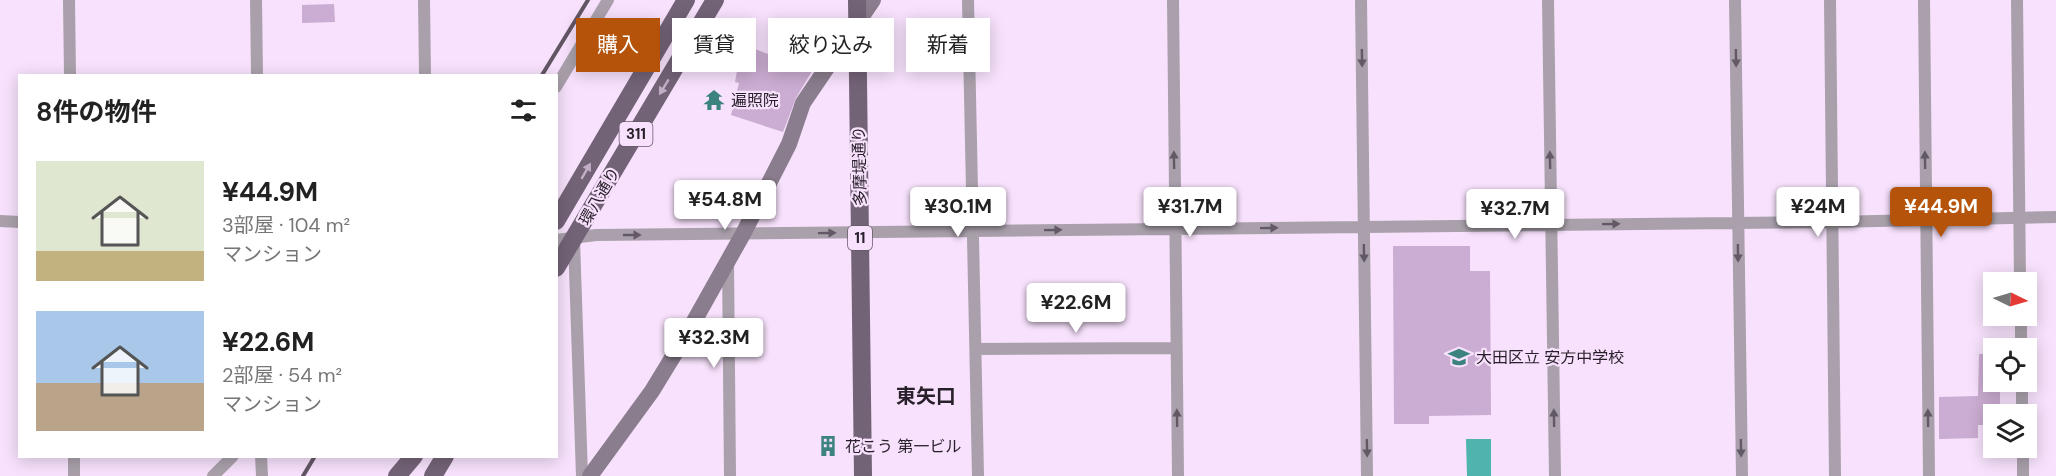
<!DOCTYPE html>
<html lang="ja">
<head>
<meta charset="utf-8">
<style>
  :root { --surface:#fff; --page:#f6f6f6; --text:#222; --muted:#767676; --accent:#b45309 }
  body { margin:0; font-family:"DM Sans","Noto Sans JP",sans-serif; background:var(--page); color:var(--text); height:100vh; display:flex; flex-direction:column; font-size:22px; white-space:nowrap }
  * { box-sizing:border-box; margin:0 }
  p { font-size:20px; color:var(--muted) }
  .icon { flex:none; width:33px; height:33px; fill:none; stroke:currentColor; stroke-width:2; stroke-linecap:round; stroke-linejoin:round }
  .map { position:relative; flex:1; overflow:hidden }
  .side { position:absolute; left:18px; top:74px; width:540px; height:384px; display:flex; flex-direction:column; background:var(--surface); border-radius:0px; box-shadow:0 3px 15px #0003 }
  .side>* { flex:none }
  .hud { position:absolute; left:576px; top:18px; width:570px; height:54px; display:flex; gap:12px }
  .needle { width:39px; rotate:95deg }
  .fabs { position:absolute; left:1983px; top:272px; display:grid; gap:12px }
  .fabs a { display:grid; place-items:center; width:54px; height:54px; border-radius:0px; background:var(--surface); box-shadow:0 3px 15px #0003; font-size:30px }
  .price { position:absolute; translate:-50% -51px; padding:0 14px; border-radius:6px; background:#fff; color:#222; font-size:20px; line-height:39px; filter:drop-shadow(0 2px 3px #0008) }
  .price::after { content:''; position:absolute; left:50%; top:36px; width:18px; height:14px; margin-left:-9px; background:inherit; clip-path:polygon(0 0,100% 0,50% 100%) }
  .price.current { background:var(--accent); color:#fff }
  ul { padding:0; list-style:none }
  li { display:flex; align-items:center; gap:18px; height:150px; padding:0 18px }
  li span { display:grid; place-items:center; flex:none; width:168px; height:120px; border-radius:0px; color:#555 }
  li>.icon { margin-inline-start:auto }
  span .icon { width:72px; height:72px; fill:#fffc; stroke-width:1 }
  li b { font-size:26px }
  h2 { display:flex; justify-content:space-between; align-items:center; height:72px; padding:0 18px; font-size:26px }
  .chip { padding:0 21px; border-radius:0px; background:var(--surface); box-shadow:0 3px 15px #0003; font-size:21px; line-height:54px }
  .chip.current { background:var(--accent); color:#fff }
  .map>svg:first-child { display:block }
  .green { fill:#cbacd2 }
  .water { fill:#4eb4ad }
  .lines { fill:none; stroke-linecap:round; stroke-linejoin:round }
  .street { stroke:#a9a0ab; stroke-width:12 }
  .secondary { stroke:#8a7d8d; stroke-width:16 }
  .primary { stroke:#736377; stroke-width:18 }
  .rail { stroke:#625665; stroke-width:4 }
  .oneway { fill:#625964 }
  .oneway2 { fill:#c2afc7 }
  .labels { text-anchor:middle; stroke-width:4.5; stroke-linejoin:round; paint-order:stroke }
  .shield { fill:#f7e1fc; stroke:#655968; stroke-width:1.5 }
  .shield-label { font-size:15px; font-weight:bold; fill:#271f29 }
  .poi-label { font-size:16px; fill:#271f29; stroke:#f7e1fc; text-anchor:start }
  .street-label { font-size:16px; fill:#271f29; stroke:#f7e1fc }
  .quarter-label { font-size:20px; font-weight:bold; fill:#271f29; stroke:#f7e1fc }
</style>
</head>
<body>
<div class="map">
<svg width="2056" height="476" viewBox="0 0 2056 476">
  <rect width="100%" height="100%" fill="#f7e1fc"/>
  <!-- green -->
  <path class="green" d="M334 4 335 22 302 23V5Z
    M742 44 812 71 796 98 783 132 731 115 739 83 735 82Z
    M1393 246H1470V271H1490L1491 415 1429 416V424H1394Z
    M1979 354H1993L1994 381H2000V410H1996L1995 414H1994L1993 425H1978V438L1939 439V397L1978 396Z"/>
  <!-- water -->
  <path class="water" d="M1466 439H1491V476H1467Z"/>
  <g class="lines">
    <!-- street -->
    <path class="street" d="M69 0 70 75
      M256 0 257 75
      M424 0 425 75
      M968 0 978 476
      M1173 0 1178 476
      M1361 0 1367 476
      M1548 0 1555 476
      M1735 0 1742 476
      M1830 0 1835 476
      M1924 0 1929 476
      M2017 0 2020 282
      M556 87 608 0
      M0 221 20 222
      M556 240 596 235 1832 222 2056 217
      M574 240 582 476
      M728 262 730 476
      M2021 315V348
      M976 349 1176 348
      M2022 381V414
      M2023 447V476
      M74 456V476
      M261 456 262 476
      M213 476 233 456"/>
    <!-- secondary -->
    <path class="secondary" d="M590 476 652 391 688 332 743 234 789 144 803 103 873 0"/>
    <!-- primary -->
    <path class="primary" d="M857 0 863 476
      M556 221 686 0
      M556 268 715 0
      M397 476 414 456
      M433 476 445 456"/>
    <!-- rail -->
    <path class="rail" d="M542 75 588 0
      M303 476 315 456"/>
  </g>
  <!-- one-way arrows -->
  <defs><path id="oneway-solid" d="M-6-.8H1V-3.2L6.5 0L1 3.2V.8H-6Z" transform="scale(1.5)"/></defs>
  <g class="oneway">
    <use href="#oneway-solid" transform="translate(1362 58) rotate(89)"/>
    <use href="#oneway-solid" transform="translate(1736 58) rotate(89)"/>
    <use href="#oneway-solid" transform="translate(1174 160) rotate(-91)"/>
    <use href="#oneway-solid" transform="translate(1550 160) rotate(-91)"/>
    <use href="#oneway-solid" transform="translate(1925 160) rotate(-91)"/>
    <use href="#oneway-solid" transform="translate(1611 224) rotate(-1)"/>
    <use href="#oneway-solid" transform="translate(1269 228) rotate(-1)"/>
    <use href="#oneway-solid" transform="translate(1053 230) rotate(-1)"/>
    <use href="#oneway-solid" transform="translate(827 233) rotate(-1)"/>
    <use href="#oneway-solid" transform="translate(632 235)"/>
    <use href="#oneway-solid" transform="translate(1364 253) rotate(89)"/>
    <use href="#oneway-solid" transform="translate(1738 253) rotate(89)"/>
    <use href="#oneway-solid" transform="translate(1177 418) rotate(-91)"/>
    <use href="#oneway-solid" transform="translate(1554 418) rotate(-91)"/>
    <use href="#oneway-solid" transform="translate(1928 418) rotate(-91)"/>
    <use href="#oneway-solid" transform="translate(1367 448) rotate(89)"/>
    <use href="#oneway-solid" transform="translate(1741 448) rotate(89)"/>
  </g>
  <g class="oneway2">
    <use href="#oneway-solid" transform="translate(664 87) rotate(121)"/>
    <use href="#oneway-solid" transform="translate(586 171) rotate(-60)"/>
  </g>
  <!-- icons -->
  <defs>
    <symbol id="temple-bare" viewBox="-9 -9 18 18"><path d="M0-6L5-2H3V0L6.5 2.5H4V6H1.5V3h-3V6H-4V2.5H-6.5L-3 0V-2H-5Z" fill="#3c837f" stroke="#f7e1fc" stroke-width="2.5" paint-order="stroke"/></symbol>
    <symbol id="school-bare" viewBox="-9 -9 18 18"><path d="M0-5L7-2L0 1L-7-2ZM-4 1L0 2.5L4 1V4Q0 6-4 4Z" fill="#3c837f" stroke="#f7e1fc" stroke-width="2.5" paint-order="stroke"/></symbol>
    <symbol id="building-bare" viewBox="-9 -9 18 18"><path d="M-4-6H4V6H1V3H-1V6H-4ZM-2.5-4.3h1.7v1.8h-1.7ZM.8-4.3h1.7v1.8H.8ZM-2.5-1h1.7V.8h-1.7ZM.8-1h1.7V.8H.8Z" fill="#3c837f" stroke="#f7e1fc" stroke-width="2.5" paint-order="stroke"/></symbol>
  </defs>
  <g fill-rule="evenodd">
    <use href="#temple-bare" x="699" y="85" width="30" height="30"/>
    <use href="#school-bare" x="1444" y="342" width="30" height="30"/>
    <use href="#building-bare" x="813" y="431" width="30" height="30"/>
  </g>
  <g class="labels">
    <!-- shield labels -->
    <g class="shield">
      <rect x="619.5" y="122" width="33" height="24" rx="4.5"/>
      <rect x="848" y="226" width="24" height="24" rx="4.5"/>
    </g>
    <g class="shield-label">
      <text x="636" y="139">311</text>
      <text x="860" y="243">11</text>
    </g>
    <!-- poi labels -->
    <g class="poi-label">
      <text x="731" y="106">遍照院</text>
      <text x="1476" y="363">大田区立 安方中学校</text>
      <text x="845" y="452">花こう 第一ビル</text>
    </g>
    <!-- street labels -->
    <g class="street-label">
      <text transform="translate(859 166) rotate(-91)" y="6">多摩堤通り</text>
      <text transform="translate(599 196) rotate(-60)" y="6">環八通り</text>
    </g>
    <!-- quarter labels -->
    <g class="quarter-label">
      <text x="926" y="403">東矢口</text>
    </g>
  </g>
</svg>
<div class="fabs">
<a><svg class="needle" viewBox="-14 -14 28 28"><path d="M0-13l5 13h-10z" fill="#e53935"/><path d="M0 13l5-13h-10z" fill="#767676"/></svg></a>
<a><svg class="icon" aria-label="locate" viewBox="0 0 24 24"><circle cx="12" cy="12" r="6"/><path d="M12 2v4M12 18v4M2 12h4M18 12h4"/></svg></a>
<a><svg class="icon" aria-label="layers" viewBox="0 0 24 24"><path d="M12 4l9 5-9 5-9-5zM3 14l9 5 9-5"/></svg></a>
</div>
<b class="price" style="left:725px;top:231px">¥54.8M</b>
<b class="price" style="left:958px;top:238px">¥30.1M</b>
<b class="price" style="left:1190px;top:238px">¥31.7M</b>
<b class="price" style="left:1818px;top:238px">¥24M</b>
<b class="price current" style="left:1941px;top:238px">¥44.9M</b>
<b class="price" style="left:1515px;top:240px">¥32.7M</b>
<b class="price" style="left:1076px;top:334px">¥22.6M</b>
<b class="price" style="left:714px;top:369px">¥32.3M</b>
<div class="hud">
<a class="chip current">購入</a>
<a class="chip">賃貸</a>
<a class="chip">絞り込み</a>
<a class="chip">新着</a>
</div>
<section class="side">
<h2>8件の物件<svg class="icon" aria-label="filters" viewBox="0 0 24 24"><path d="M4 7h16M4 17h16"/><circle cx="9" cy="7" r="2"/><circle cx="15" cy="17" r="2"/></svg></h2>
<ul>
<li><span style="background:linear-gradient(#dfe7d0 75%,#c2b280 0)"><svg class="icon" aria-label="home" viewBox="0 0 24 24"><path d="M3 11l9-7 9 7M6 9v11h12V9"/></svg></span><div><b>¥44.9M</b><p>3部屋 · 104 m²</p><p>マンション</p></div></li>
<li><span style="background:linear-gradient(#a9c7e8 60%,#b9a48a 0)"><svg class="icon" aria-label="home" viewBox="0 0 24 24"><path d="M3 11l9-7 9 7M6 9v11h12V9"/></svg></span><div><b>¥22.6M</b><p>2部屋 · 54 m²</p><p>マンション</p></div></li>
</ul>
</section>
</div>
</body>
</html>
